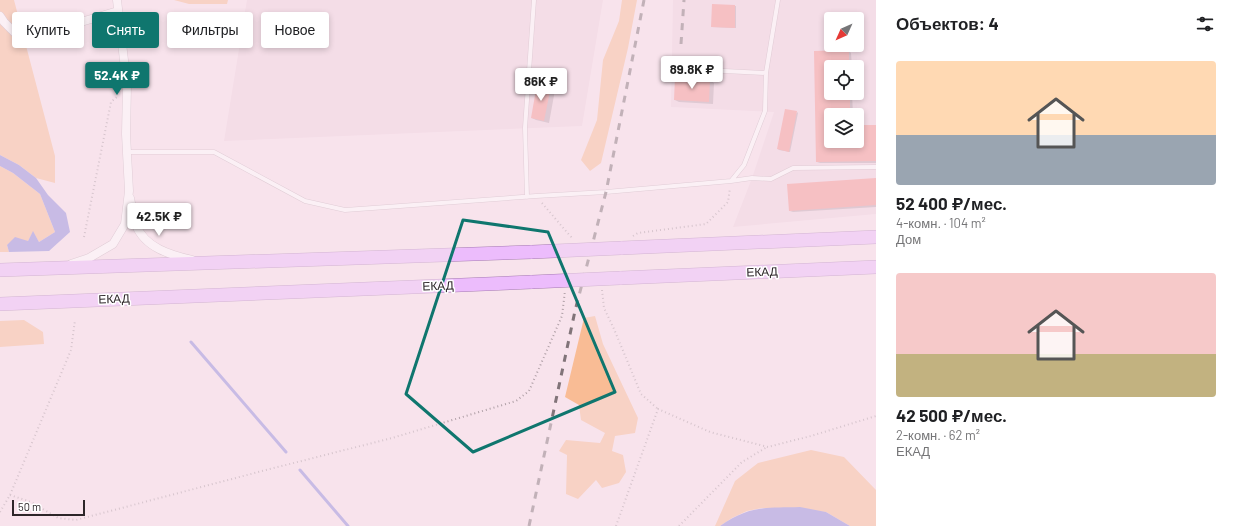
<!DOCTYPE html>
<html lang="ru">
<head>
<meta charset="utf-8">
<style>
  :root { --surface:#fff; --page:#f2f2f2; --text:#202124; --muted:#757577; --accent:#0f766e }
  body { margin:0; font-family:Barlow,sans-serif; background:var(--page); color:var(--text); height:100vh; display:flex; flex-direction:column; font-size:15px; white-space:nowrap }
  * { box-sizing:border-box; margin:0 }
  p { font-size:13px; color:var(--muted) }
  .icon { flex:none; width:22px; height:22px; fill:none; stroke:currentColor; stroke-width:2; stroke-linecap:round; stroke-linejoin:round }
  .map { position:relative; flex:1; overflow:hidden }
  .details { display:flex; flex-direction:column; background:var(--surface); width:360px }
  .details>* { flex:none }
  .guide { position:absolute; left:12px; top:12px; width:380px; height:36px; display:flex; gap:8px }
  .needle { width:26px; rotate:225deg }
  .fabs { position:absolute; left:824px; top:12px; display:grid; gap:8px }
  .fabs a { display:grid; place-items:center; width:40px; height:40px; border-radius:4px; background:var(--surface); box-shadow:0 2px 6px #0003; font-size:20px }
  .scale { position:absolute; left:12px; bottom:10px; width:73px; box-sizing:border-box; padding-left:4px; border:2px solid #2d2629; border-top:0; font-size:11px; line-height:14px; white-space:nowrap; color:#2d2629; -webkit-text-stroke:3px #fff; paint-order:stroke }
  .price { position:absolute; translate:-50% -34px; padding:0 9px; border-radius:4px; background:#fff; color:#222; font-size:13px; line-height:26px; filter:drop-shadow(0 1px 2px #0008) }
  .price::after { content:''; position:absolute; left:50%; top:24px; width:12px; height:9px; margin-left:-6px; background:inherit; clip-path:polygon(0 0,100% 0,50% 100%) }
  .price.selected { background:var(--accent); color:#fff }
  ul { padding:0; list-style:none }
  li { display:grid; align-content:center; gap:8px; height:212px; padding:0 20px }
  li span { display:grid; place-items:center; height:124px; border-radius:4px; color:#555 }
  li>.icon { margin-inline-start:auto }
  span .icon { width:72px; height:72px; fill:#fffc; stroke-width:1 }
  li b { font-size:17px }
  h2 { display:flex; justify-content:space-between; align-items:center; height:48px; padding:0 20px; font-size:17px }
  .chip { padding:0 14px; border-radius:4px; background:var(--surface); box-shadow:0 2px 6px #0003; font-size:14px; line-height:36px }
  .chip.selected { background:var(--accent); color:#fff }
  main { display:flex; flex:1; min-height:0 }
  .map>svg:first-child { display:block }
  .built { fill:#f0d4e0; fill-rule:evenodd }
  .green { fill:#f9bc95 }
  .water { fill:#8f8bdb }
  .shadow { fill:#0003 }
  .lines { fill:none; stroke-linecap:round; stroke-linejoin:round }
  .stream { stroke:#8f8bdb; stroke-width:3 }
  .building { fill:#f49491 }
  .service-casing { stroke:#c5b1ba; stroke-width:5 }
  .minor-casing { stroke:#c5b1ba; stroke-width:9 }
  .trunk-casing { stroke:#a67cb2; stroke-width:14 }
  .path { stroke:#af9fa6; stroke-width:2; stroke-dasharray:1 3; stroke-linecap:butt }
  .service { stroke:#fff; stroke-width:4 }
  .minor { stroke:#fff; stroke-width:8 }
  .trunk { stroke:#ecbcfc; stroke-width:13 }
  .rail { stroke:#817479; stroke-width:3; stroke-dasharray:7 7; stroke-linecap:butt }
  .trunk-bridge-casing { stroke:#a67cb2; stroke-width:14; stroke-linecap:butt }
  .trunk-bridge { stroke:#ecbcfc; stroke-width:13 }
  .marked { fill:none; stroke:#0f766e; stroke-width:3; stroke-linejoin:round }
  .labels { text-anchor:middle; stroke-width:3; stroke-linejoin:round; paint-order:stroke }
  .street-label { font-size:12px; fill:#2d2629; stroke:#fff }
</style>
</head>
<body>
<main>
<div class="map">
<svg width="876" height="526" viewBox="0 0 876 526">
  <rect width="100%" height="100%" fill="#f8e3ec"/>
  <!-- built -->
  <path class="built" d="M247 0H603L582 126 224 141Z
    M673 0H876V214L733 227 752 178 774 112 671 107ZM831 19H857V45H831ZM831 67H857V93H831ZM831 115H857V141H831Z"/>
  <!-- green -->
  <path class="green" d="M0 0H14L55 156V183L36 178 19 165 0 155Z
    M174 0H228L227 4H189Z
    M622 0H637L628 48 601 163 590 171 581 160 597 120 603 60 619 21Z
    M0 166 13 173 40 194 55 232 39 242 33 232 28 241 7 245 9 252H0Z
    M595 316 603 344 638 418 635 433 615 436 612 451 623 455 626 472 619 483 602 488 596 480 578 499 566 494 567 455 559 451 566 440 600 443 605 433 581 420 579 405 565 397 584 318Z
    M24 320 43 332 44 344 0 347V321Z
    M811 450 844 457 876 490V526H850L826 512 762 508 747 511 732 518 720 526H715L735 481 758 463Z"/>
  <!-- water -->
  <path class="water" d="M0 155 19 165 36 178 48 195 66 213 70 232 49 251 9 252 7 245 15 237 28 241 33 231 39 242 55 232 40 194 13 173 0 166Z
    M800 507 826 512 850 526H720C750 505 765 508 800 507Z"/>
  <!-- shadow -->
  <path class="shadow" d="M712 5 736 6V28L712 27Z
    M849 51 851 53 852 67H831V93H852L853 115H831V141H857V126H876V163H820L817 162 815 52Z
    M710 80 714 83 713 104 679 102 675 100Z
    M538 85 551 87 555 90 549 123 536 120 532 118Z
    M797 112 798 113 790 152 779 150 778 149Z
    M876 179V207L793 212 790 211Z"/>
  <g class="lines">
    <!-- stream -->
    <path class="stream" d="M191 342 286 452
      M300 470 348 526"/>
  </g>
  <!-- building -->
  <path class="building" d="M712 4 735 5V28L711 27Z
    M849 50V67H831V93H850V115H831V141H857V125H876V161L816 162 814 51Z
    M675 77 710 79 709 102 674 100Z
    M537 84 551 86 544 121 531 118Z
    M785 109 797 111 789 152 777 149Z
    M876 178V205L789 211 787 184Z"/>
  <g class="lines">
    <defs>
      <path id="service" d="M705 70 766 73
        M127 152H214L305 201 345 210 536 196 606 192 731 181 744 165 765 111 766 73 778 0
        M731 181 752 178 771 179 793 168 876 167
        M527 197 525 128 534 0"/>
      <path id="minor" d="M0 16 4 22 19 37 81 22 118 11
        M130 198C132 207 133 217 136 225 145 248 171 255 192 260
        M71 264 89 258 113 244 125 224 129 191 126 134 127 86 117 0"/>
      <path id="trunk" d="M621 248 876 237
        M0 270 532 252
        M620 278 876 267
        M0 304 532 282"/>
    </defs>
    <!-- service casing -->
    <use href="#service" class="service-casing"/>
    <!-- minor casing -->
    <use href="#minor" class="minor-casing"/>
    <!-- trunk casing -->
    <use href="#trunk" class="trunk-casing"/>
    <!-- path -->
    <path class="path" d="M542 203 571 237V239
      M633 236 638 233 706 224 728 202 730 188
      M84 237 111 102 118 96
      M602 290 604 308 614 329 641 394 658 409
      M10 495 31 502 58 518 76 520 266 470 392 438 516 401 529 391 562 316 565 291
      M0 512 10 495 71 350 75 320
      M616 526 658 409 710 432 768 447 811 436 876 416
      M679 526 742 462 767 447"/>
    <!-- service -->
    <use href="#service" class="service"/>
    <!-- minor -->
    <use href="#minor" class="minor"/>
    <!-- trunk -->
    <use href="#trunk" class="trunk"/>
    <!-- rail -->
    <path class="rail" d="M681 44 684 0
      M529 526 575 311 606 192 644 0"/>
    <defs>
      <path id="trunk-bridge" d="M532 252 621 248
        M532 282 620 278"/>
    </defs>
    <!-- trunk-bridge casing -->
    <use href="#trunk-bridge" class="trunk-bridge-casing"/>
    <!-- trunk-bridge -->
    <use href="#trunk-bridge" class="trunk-bridge"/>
  </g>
  <!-- marked area -->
  <path d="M0 0H876V526H0ZM463 220 548 232 615 392 473 452 406 394Z" fill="#f8e3ec" fill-opacity=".55" fill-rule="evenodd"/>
  <path class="marked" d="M463 220 548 232 615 392 473 452 406 394Z"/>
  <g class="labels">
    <!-- street labels -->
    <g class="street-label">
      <text transform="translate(762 272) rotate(-2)" y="4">ЕКАД</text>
      <text transform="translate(438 286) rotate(-2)" y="4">ЕКАД</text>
      <text transform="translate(114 299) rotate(-2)" y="4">ЕКАД</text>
    </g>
  </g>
</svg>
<div class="fabs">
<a><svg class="needle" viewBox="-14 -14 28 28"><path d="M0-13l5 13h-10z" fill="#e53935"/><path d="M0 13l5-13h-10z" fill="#757577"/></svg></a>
<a><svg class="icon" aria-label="locate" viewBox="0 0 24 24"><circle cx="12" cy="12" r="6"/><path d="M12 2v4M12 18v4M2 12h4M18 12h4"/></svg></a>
<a><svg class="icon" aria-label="layers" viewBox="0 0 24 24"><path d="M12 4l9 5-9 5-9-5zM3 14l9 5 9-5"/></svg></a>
</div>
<div class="scale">50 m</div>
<b class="price" style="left:692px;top:90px">89.8K ₽</b>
<b class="price selected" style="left:117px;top:96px">52.4K ₽</b>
<b class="price" style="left:541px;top:102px">86K ₽</b>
<b class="price" style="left:159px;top:237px">42.5K ₽</b>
<div class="guide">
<a class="chip">Купить</a>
<a class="chip selected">Снять</a>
<a class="chip">Фильтры</a>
<a class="chip">Новое</a>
</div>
</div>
<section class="details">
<h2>Объектов: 4<svg class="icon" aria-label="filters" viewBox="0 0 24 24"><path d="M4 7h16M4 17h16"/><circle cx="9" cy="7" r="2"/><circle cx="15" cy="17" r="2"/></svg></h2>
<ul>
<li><span style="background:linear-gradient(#ffd9b3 60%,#9aa5b1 0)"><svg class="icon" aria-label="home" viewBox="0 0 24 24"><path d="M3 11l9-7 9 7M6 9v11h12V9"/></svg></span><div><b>52 400 ₽/мес.</b><p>4-комн. · 104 m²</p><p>Дом</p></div></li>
<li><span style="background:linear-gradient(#f6c9c9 65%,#c2b280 0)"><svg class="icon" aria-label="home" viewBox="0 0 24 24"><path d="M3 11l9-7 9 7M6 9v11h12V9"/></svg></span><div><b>42 500 ₽/мес.</b><p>2-комн. · 62 m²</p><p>ЕКАД</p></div></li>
</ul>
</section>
</main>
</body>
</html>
